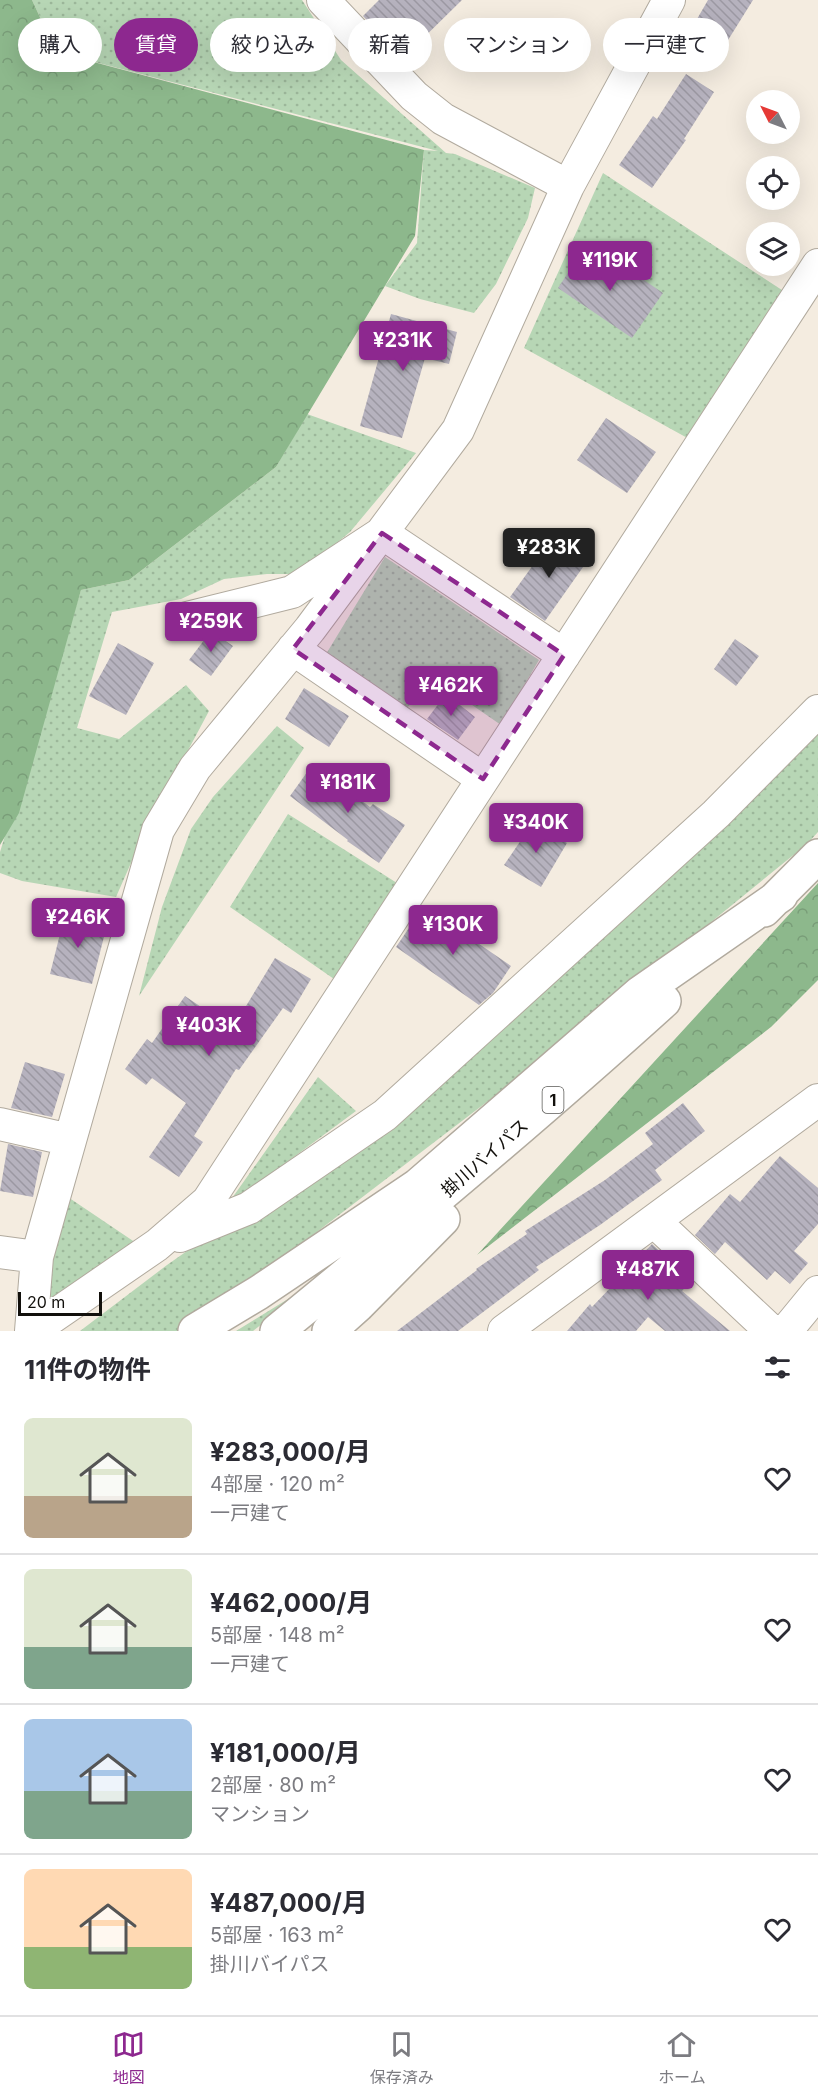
<!DOCTYPE html>
<html lang="ja">
<head>
<meta charset="utf-8">
<style>
  :root { --surface:#fff; --page:#f7f7f7; --text:#2b2b33; --muted:#7c7c81; --line:#e1e1e2; --accent:#8d288f }
  body { margin:0; font-family:Inter,"Noto Sans JP",sans-serif; background:var(--page); color:var(--text); height:100vh; display:flex; flex-direction:column; font-size:22px; white-space:nowrap }
  * { box-sizing:border-box; margin:0 }
  p { font-size:20px; color:var(--muted) }
  .icon { flex:none; width:33px; height:33px; fill:none; stroke:currentColor; stroke-width:2; stroke-linecap:round; stroke-linejoin:round }
  .map { position:relative; height:1331px; overflow:hidden }
  .panel { display:flex; flex-direction:column; background:var(--surface); flex:1 }
  .panel>* { flex:none }
  .guide { position:absolute; left:18px; top:18px; width:783px; height:54px; display:flex; gap:12px }
  .needle { width:39px; rotate:312deg }
  .tools { position:absolute; left:746px; top:90px; display:grid; gap:12px }
  .tools a { display:grid; place-items:center; width:54px; height:54px; border-radius:50%; background:var(--surface); box-shadow:0 6px 24px #0002; font-size:30px }
  .scale { position:absolute; left:18px; bottom:15px; width:84px; box-sizing:border-box; padding-left:6px; border:3px solid #12100c; border-top:0; font-size:16px; line-height:21px; white-space:nowrap; color:#12100c; -webkit-text-stroke:4px #fff; paint-order:stroke }
  .price { position:absolute; translate:-50% -51px; padding:0 14px; border-radius:6px; background:var(--accent); color:#fff; font-size:20px; line-height:39px; filter:drop-shadow(0 2px 3px #0008) }
  .price::after { content:''; position:absolute; left:50%; top:36px; width:18px; height:14px; margin-left:-9px; background:inherit; clip-path:polygon(0 0,100% 0,50% 100%) }
  .price.selected { background:#222; color:#fff }
  ul { padding:0; list-style:none }
  li { display:flex; align-items:center; gap:18px; height:150px; padding:0 24px }
  li+li { border-top:2px solid var(--line) }
  li span { display:grid; place-items:center; flex:none; width:168px; height:120px; border-radius:9px; color:#555 }
  li>.icon { margin-inline-start:auto }
  span .icon { width:72px; height:72px; fill:#fffc; stroke-width:1 }
  li b { font-size:26px }
  h2 { display:flex; justify-content:space-between; align-items:center; height:72px; padding:0 24px; font-size:26px }
  .tag { padding:0 21px; border-radius:27px; background:var(--surface); box-shadow:0 6px 24px #0002; font-size:21px; line-height:54px }
  .tag.selected { background:var(--accent); color:#fff }
  .menu { display:flex; justify-content:space-around; align-items:center; height:84px; border-top:2px solid var(--line); background:var(--surface); font-size:16px; color:var(--muted) }
  .menu a { display:grid; justify-items:center; gap:3px }
  .menu .selected { color:var(--accent) }
  .map>svg:first-child { display:block }
  .grass { fill:url(#grass-dots) }
  .forest { fill:url(#forest-crowns) }
  .building { fill:url(#building-back-hatch) }
  .lines { fill:none; stroke-linecap:round; stroke-linejoin:round }
  .minor-casing { stroke:#b1aa9e; stroke-width:34 }
  .trunk-casing { stroke:#b1aa9e; stroke-width:36 }
  .minor { stroke:#fff; stroke-width:32 }
  .trunk { stroke:#fff; stroke-width:33 }
  .marked { fill:#8d288f; fill-opacity:0.2; stroke:#8d288f; stroke-width:4.5; stroke-dasharray:12 8; stroke-linejoin:round }
  .labels { text-anchor:middle; stroke-width:4.5; stroke-linejoin:round; paint-order:stroke }
  .shield { fill:#fff; stroke:#595855; stroke-width:1.5 }
  .shield-label { font-size:16px; font-weight:bold; fill:#12100c }
  .street-label { font-size:18px; fill:#12100c; stroke:#fff }
</style>
</head>
<body>
<div class="map">
<svg width="818" height="1331" viewBox="0 0 818 1331">
  <defs>
    <pattern id="grass-dots" width="8" height="8" patternUnits="userSpaceOnUse" patternTransform="scale(1.5)"><rect width="8" height="8" fill="#b7d6b5"/><path d="M2 2h.1M6 6h.1" fill="none" stroke="#9cb79a" stroke-width="1.8" stroke-linecap="round"/></pattern>
    <pattern id="forest-crowns" width="20" height="18" patternUnits="userSpaceOnUse" patternTransform="scale(1.5)"><rect width="20" height="18" fill="#8db88c"/><path d="M2 6a3 3 0 1 1 6 0M12 15a3 3 0 1 1 6 0" fill="none" stroke="#799d78"/></pattern>
    <pattern id="building-back-hatch" width="6" height="6" patternUnits="userSpaceOnUse" patternTransform="scale(1.5)"><rect width="6" height="6" fill="#b6b2be"/><path d="M-1 5l2 2M0 0l6 6M5-1l2 2" fill="none" stroke="#9b98a2"/></pattern>
  </defs>
  <rect width="100%" height="100%" fill="#f4ece0"/>
  <!-- grass -->
  <path class="grass" d="M32 0H302L341 60 446 153 455 154 535 188 528 218 496 284 474 313 420 299 385 286 417 243 424 150 438 151 56 52Z
    M603 173 785 292 691 440 524 348Z
    M307 414 416 453 350 532 299 574H267L224 579 181 599 112 612 77 728 119 739 186 685 209 711 146 829 116 897 22 881 0 873V852L81 590 129 580 276 467Z
    M385 557 539 660 501 725 433 678 401 715 323 659Z
    M818 709V832L807 844 539 1062 237 1293 177 1331H80L167 1265 484 1043Z
    M277 726 304 748 139 996 162 907 191 829 213 797Z
    M288 814 397 883 334 979 230 907Z
    M318 1077 356 1111 225 1208Z
    M56 1189 148 1251 32 1331Z
    M309 1286 253 1331H236Z"/>
  <!-- forest -->
  <path class="forest" d="M0 0H32L56 52 424 150 415 236 276 467 129 580 81 590 19 813 0 845Z
    M818 883V980L771 1027 477 1255Z"/>
  <!-- building -->
  <path class="building" d="M379 0H462L403 58 363 16Z
    M708 0H753L710 69 690 56 705 34 693 26Z
    M686 74 714 92 684 139 686 140 652 188 619 165 653 116 657 119Z
    M585 247 629 276 632 272 663 293 632 338 558 288Z
    M391 314 457 332 449 364 425 358 402 438 360 426Z
    M606 418 656 452 627 493 577 460Z
    M554 536 588 560 545 621 510 597Z
    M211 631 233 646 211 676 189 660Z
    M735 639 759 656 736 686 714 669Z
    M118 643 154 663 126 715 89 696Z
    M304 688 349 716 329 747 285 719Z
    M446 694 475 717 458 740 427 719Z
    M313 764 370 807 373 804 405 825 379 863 347 841 348 840 290 796Z
    M534 821 567 843 541 887 504 865Z
    M424 906 511 966 493 993 479 1005 396 947Z
    M65 914 107 925 92 984 50 974Z
    M275 958 311 979 291 1013 283 1008 239 1070 236 1069 194 1136 203 1142 179 1177 149 1157 186 1103 152 1078 146 1085 125 1069 147 1039 152 1043 185 996 226 1024 231 1016 237 1021Z
    M25 1062 65 1074 52 1117 11 1108Z
    M683 1103 705 1131 655 1170 662 1180 600 1225 536 1267 539 1270 458 1331H397L477 1270 476 1269 527 1234 525 1231 605 1180 653 1144 645 1133Z
    M8 1144 42 1152 33 1197 0 1191Z
    M780 1156 818 1188V1224L794 1251 808 1263 790 1284 775 1271 767 1280 725 1242 715 1254 695 1235 730 1194 740 1202Z
    M652 1244 691 1281 682 1291 730 1331H665L648 1317 636 1331H567L590 1304 592 1307Z"/>
  <g class="lines">
    <defs>
      <path id="minor" d="M323 0 414 96 443 119 568 186
        M187 618 292 592 382 533 564 655
        M293 649 483 779
        M0 1124 70 1140
        M654 1221 771 1331
        M180 1236 249 1208 385 1115 716 814 818 711
        M0 1252 37 1257
        M31 1331 37 1257 158 830 195 768 310 629 458 430 568 186 669 0
        M32 1331 157 1245 208 1201 818 265
        M504 1331 818 1100
        M786 1331 818 1292"/>
      <path id="trunk" d="M764 910 818 856
        M195 1331 258 1293 417 1186 640 993 781 895
        M277 1331C408 1224 538 1115 664 1001
        M329 1331 358 1305 443 1219"/>
    </defs>
    <!-- minor casing -->
    <use href="#minor" class="minor-casing"/>
    <!-- trunk casing -->
    <use href="#trunk" class="trunk-casing"/>
    <!-- minor -->
    <use href="#minor" class="minor"/>
    <!-- trunk -->
    <use href="#trunk" class="trunk"/>
  </g>
  <!-- marked area -->
  <path class="marked" d="M382 533 564 655 483 779 293 649Z"/>
  <g class="labels">
    <!-- shield labels -->
    <rect class="shield" x="542.5" y="1087" width="21" height="26" rx="4.5"/>
    <g class="shield-label">
      <text x="553" y="1106">1</text>
    </g>
    <!-- street labels -->
    <g class="street-label">
      <text transform="translate(485 1158) rotate(-41)" y="6">掛川バイパス</text>
    </g>
  </g>
</svg>
<div class="tools">
<a><svg class="needle" viewBox="-14 -14 28 28"><path d="M0-13l5 13h-10z" fill="#e53935"/><path d="M0 13l5-13h-10z" fill="#7c7c81"/></svg></a>
<a><svg class="icon" aria-label="locate" viewBox="0 0 24 24"><circle cx="12" cy="12" r="6"/><path d="M12 2v4M12 18v4M2 12h4M18 12h4"/></svg></a>
<a><svg class="icon" aria-label="layers" viewBox="0 0 24 24"><path d="M12 4l9 5-9 5-9-5zM3 14l9 5 9-5"/></svg></a>
</div>
<div class="scale">20 m</div>
<b class="price" style="left:610px;top:292px">¥119K</b>
<b class="price" style="left:403px;top:372px">¥231K</b>
<b class="price selected" style="left:549px;top:579px">¥283K</b>
<b class="price" style="left:211px;top:653px">¥259K</b>
<b class="price" style="left:451px;top:717px">¥462K</b>
<b class="price" style="left:348px;top:814px">¥181K</b>
<b class="price" style="left:536px;top:854px">¥340K</b>
<b class="price" style="left:78px;top:949px">¥246K</b>
<b class="price" style="left:453px;top:956px">¥130K</b>
<b class="price" style="left:209px;top:1057px">¥403K</b>
<b class="price" style="left:648px;top:1301px">¥487K</b>
<div class="guide">
<a class="tag">購入</a>
<a class="tag selected">賃貸</a>
<a class="tag">絞り込み</a>
<a class="tag">新着</a>
<a class="tag">マンション</a>
<a class="tag">一戸建て</a>
</div>
</div>
<section class="panel">
<h2>11件の物件<svg class="icon" aria-label="filters" viewBox="0 0 24 24"><path d="M4 7h16M4 17h16"/><circle cx="9" cy="7" r="2"/><circle cx="15" cy="17" r="2"/></svg></h2>
<ul>
<li><span style="background:linear-gradient(#dfe7d0 65%,#b9a48a 0)"><svg class="icon" aria-label="home" viewBox="0 0 24 24"><path d="M3 11l9-7 9 7M6 9v11h12V9"/></svg></span><div><b>¥283,000/月</b><p>4部屋 · 120 m²</p><p>一戸建て</p></div><svg class="icon" aria-label="heart" viewBox="0 0 24 24"><path d="M12 20l-8-8c-3-5 5-10 8-4 3-6 11-1 8 4z"/></svg></li>
<li><span style="background:linear-gradient(#dfe7d0 65%,#7fa58c 0)"><svg class="icon" aria-label="home" viewBox="0 0 24 24"><path d="M3 11l9-7 9 7M6 9v11h12V9"/></svg></span><div><b>¥462,000/月</b><p>5部屋 · 148 m²</p><p>一戸建て</p></div><svg class="icon" aria-label="heart" viewBox="0 0 24 24"><path d="M12 20l-8-8c-3-5 5-10 8-4 3-6 11-1 8 4z"/></svg></li>
<li><span style="background:linear-gradient(#a9c7e8 60%,#7fa58c 0)"><svg class="icon" aria-label="home" viewBox="0 0 24 24"><path d="M3 11l9-7 9 7M6 9v11h12V9"/></svg></span><div><b>¥181,000/月</b><p>2部屋 · 80 m²</p><p>マンション</p></div><svg class="icon" aria-label="heart" viewBox="0 0 24 24"><path d="M12 20l-8-8c-3-5 5-10 8-4 3-6 11-1 8 4z"/></svg></li>
<li><span style="background:linear-gradient(#ffd9b3 65%,#8fb573 0)"><svg class="icon" aria-label="home" viewBox="0 0 24 24"><path d="M3 11l9-7 9 7M6 9v11h12V9"/></svg></span><div><b>¥487,000/月</b><p>5部屋 · 163 m²</p><p>掛川バイパス</p></div><svg class="icon" aria-label="heart" viewBox="0 0 24 24"><path d="M12 20l-8-8c-3-5 5-10 8-4 3-6 11-1 8 4z"/></svg></li>
</ul>
</section>
<nav class="menu">
<a class="selected"><svg class="icon" aria-label="map" viewBox="0 0 24 24"><path d="M3 6l6-2 6 2 6-2v14l-6 2-6-2-6 2zM9 4v14M15 6v14"/></svg>地図</a>
<a><svg class="icon" aria-label="saved" viewBox="0 0 24 24"><path d="M7 4h10v16l-5-4-5 4z"/></svg>保存済み</a>
<a><svg class="icon" aria-label="home" viewBox="0 0 24 24"><path d="M3 11l9-7 9 7M6 9v11h12V9"/></svg>ホーム</a>
</nav>
</body>
</html>
